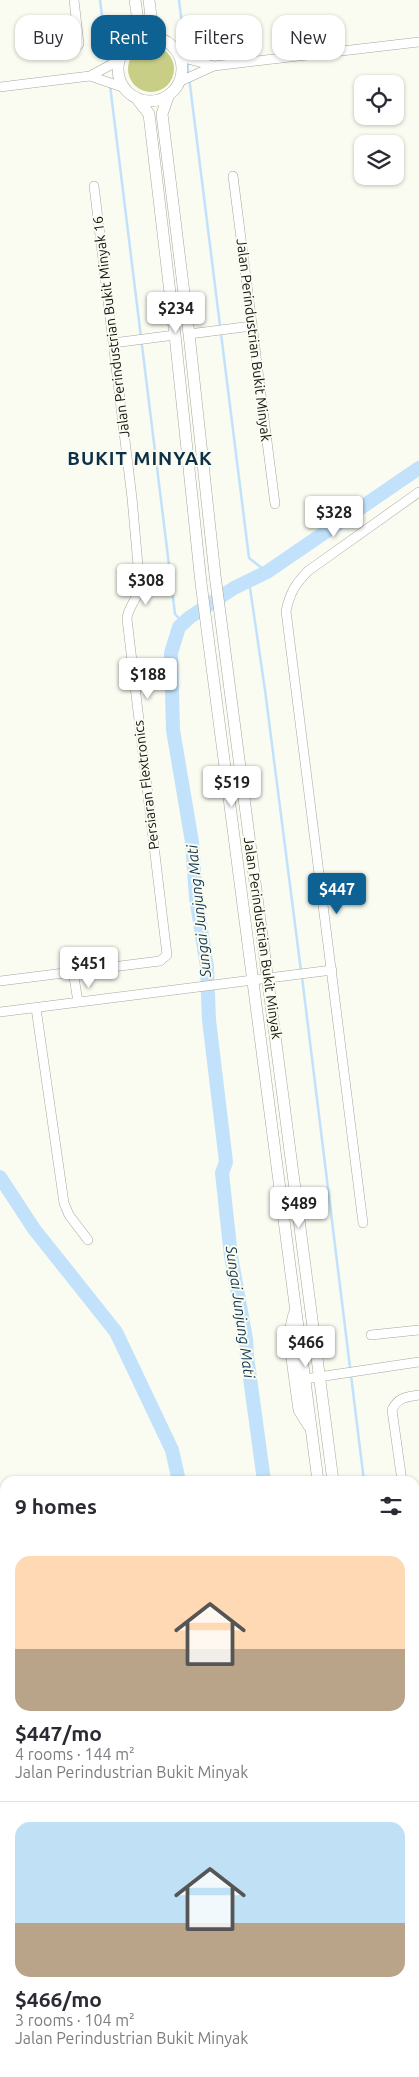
<!DOCTYPE html>
<html lang="en">
<head>
<meta charset="utf-8">
<style>
  :root { --surface:#fff; --page:#f7f7f7; --text:#2b2b33; --muted:#7c7c81; --line:#e1e1e2; --accent:#0e6193 }
  body { margin:0; font-family:Ubuntu,sans-serif; background:var(--page); color:var(--text); height:100vh; display:flex; flex-direction:column; font-size:19px; white-space:nowrap }
  * { box-sizing:border-box; margin:0 }
  p { font-size:16px; color:var(--muted) }
  .icon { flex:none; width:28px; height:28px; fill:none; stroke:currentColor; stroke-width:2; stroke-linecap:round; stroke-linejoin:round }
  .map { position:relative; flex:1; overflow:hidden }
  .sheet { position:absolute; left:0px; top:1476px; width:420px; height:601px; display:flex; flex-direction:column; background:var(--surface); border-radius:15px 15px 0 0; box-shadow:0 1px 4px #0004 }
  .sheet>* { flex:none }
  .banner { position:absolute; left:15px; top:15px; width:390px; height:45px; display:flex; gap:10px }
  .buttons { position:absolute; left:354px; top:75px; display:grid; gap:10px }
  .buttons a { display:grid; place-items:center; width:50px; height:50px; border-radius:10px; background:var(--surface); box-shadow:0 1px 4px #0004; font-size:25px }
  .price { position:absolute; translate:-50% -42px; padding:0 11px; border-radius:5px; background:#fff; color:#222; font-size:16px; line-height:32px; filter:drop-shadow(0 1px 2px #0008) }
  .price::after { content:''; position:absolute; left:50%; top:30px; width:15px; height:11px; margin-left:-8px; background:inherit; clip-path:polygon(0 0,100% 0,50% 100%) }
  .price.on { background:var(--accent); color:#fff }
  ul { padding:0; list-style:none }
  li { display:grid; align-content:center; gap:10px; height:265px; padding:0 15px }
  li+li { border-top:1px solid var(--line) }
  li span { display:grid; place-items:center; height:155px; border-radius:15px; color:#555 }
  li>.icon { margin-inline-start:auto }
  span .icon { width:90px; height:90px; fill:#fffc; stroke-width:1 }
  li b { font-size:21px }
  h2 { display:flex; justify-content:space-between; align-items:center; height:60px; padding:0 15px; font-size:21px }
  .pill { padding:0 18px; border-radius:15px; background:var(--surface); box-shadow:0 1px 4px #0004; font-size:18px; line-height:45px }
  .pill.on { background:var(--accent); color:#fff }
  .map>svg:first-child { display:block }
  .green { fill:#c9ce86 }
  .lines { fill:none; stroke-linecap:round; stroke-linejoin:round }
  .stream { stroke:#c2e2fc; stroke-width:2.5 }
  .river { stroke:#c2e2fc; stroke-width:14 }
  .minor-casing { stroke:#a6a79e; stroke-width:10 }
  .secondary-casing { stroke:#a6a79e; stroke-width:12 }
  .minor { stroke:#fff; stroke-width:9 }
  .secondary { stroke:#fff; stroke-width:11 }
  .labels { text-anchor:middle; stroke-width:4; stroke-linejoin:round; paint-order:stroke }
  .street-label { font-size:14px; fill:#12130f; stroke:#fafbf1 }
  .water-label { font-size:15px; font-style:italic; fill:#143851; stroke:#fafbf1 }
  .district-label { font-size:19px; font-weight:bold; letter-spacing:1px; fill:#0c3048; stroke:#fafbf1 }
</style>
</head>
<body>
<div class="map">
<svg width="419" height="2077" viewBox="0 0 419 2077">
  <rect width="100%" height="100%" fill="#fafbf1"/>
  <!-- green -->
  <path class="green" d="M128 69a23 23 0 1 1 46 0a23 23 0 1 1-46 0Z"/>
  <g class="lines">
    <!-- stream -->
    <path class="stream" d="M100 0 108 64
      M179 0 186 56
      M187 61 249 558 267 572
      M110 85 175 614 183 623
      M249 581 265 690 301 971
      M302 977 364 1481
      M415 1631 419 1630
      M415 1704 419 1711"/>
    <!-- river -->
    <path class="river" d="M0 1177 34 1229 116 1332 172 1450 179 1481
      M264 1481 247 1356 246 1339 231 1256 225 1201 222 1173 226 1162 209 1020 207 967 196 898 192 842 173 730 171 653 179 627 190 617 234 588 267 572 419 468
      M356 2072 357 2077
      M176 2077 179 2072"/>
    <defs>
      <path id="minor" d="M61 53 73 51 79 44 74 0
        M180 57 214 66
        M90 76 122 87
        M181 81 214 66 419 42
        M0 87 90 76 118 61
        M233 176 275 504
        M189 334 252 326
        M113 343 175 335
        M73 971 78 1002
        M0 981 160 961 167 955 127 619C127 609 137 599 140 588L132 498 94 186
        M36 1008 64 1203 69 1215 88 1240
        M0 1012 332 970
        M363 1223 286 611C290 593 295 584 308 571L419 492
        M371 1335 419 1330
        M305 1379 419 1362
        M402 1481 392 1410C398 1397 406 1397 419 1395
        M415 1514 419 1513
        M415 1583 419 1612
        M0 1778 5 1770
        M0 1966 5 1959"/>
      <path id="secondary" d="M135 0 138 21 137 40
        M149 0 151 17 159 38
        M118 69a32 32 0 1 1 64 0a32 32 0 1 1-64 0Z
        M168 97 162 114 189 334 215 575 333 1481
        M138 100 149 114 175 335 201 583 318 1481
        M294 1314 289 1336 290 1344 299 1410 309 1426
        M415 1777 419 1785
        M415 1814 419 1822"/>
    </defs>
    <!-- minor casing -->
    <use href="#minor" class="minor-casing"/>
    <!-- secondary casing -->
    <use href="#secondary" class="secondary-casing"/>
    <!-- minor -->
    <use href="#minor" class="minor"/>
    <!-- secondary -->
    <use href="#secondary" class="secondary"/>
  </g>
  <g class="labels">
    <!-- street labels -->
    <g class="street-label">
      <text transform="translate(111 327) rotate(-97)" y="5">Jalan Perindustrian Bukit Minyak 16</text>
      <text transform="translate(254 340) rotate(83)" y="5">Jalan Perindustrian Bukit Minyak</text>
      <text transform="translate(146 785) rotate(-97)" y="5">Persiaran Flextronics</text>
      <text transform="translate(263 938) rotate(82)" y="5">Jalan Perindustrian Bukit Minyak</text>
    </g>
    <!-- water labels -->
    <g class="water-label">
      <text transform="translate(199 911) rotate(-96)" y="5">Sungai Junjung Mati</text>
      <text transform="translate(240 1312) rotate(82)" y="5">Sungai Junjung Mati</text>
    </g>
    <!-- district labels -->
    <g class="district-label">
      <text x="140" y="465">BUKIT MINYAK</text>
    </g>
  </g>
</svg>
<div class="buttons">
<a><svg class="icon" aria-label="locate" viewBox="0 0 24 24"><circle cx="12" cy="12" r="6"/><path d="M12 2v4M12 18v4M2 12h4M18 12h4"/></svg></a>
<a><svg class="icon" aria-label="layers" viewBox="0 0 24 24"><path d="M12 4l9 5-9 5-9-5zM3 14l9 5 9-5"/></svg></a>
</div>
<b class="price" style="left:176px;top:334px">$234</b>
<b class="price" style="left:334px;top:538px">$328</b>
<b class="price" style="left:146px;top:606px">$308</b>
<b class="price" style="left:148px;top:700px">$188</b>
<b class="price" style="left:232px;top:808px">$519</b>
<b class="price on" style="left:337px;top:915px">$447</b>
<b class="price" style="left:89px;top:989px">$451</b>
<b class="price" style="left:299px;top:1229px">$489</b>
<b class="price" style="left:306px;top:1368px">$466</b>
<div class="banner">
<a class="pill">Buy</a>
<a class="pill on">Rent</a>
<a class="pill">Filters</a>
<a class="pill">New</a>
</div>
<section class="sheet">
<h2>9 homes<svg class="icon" aria-label="filters" viewBox="0 0 24 24"><path d="M4 7h16M4 17h16"/><circle cx="9" cy="7" r="2"/><circle cx="15" cy="17" r="2"/></svg></h2>
<ul>
<li><span style="background:linear-gradient(#ffd9b3 60%,#b9a48a 0)"><svg class="icon" aria-label="home" viewBox="0 0 24 24"><path d="M3 11l9-7 9 7M6 9v11h12V9"/></svg></span><div><b>$447/mo</b><p>4 rooms · 144 m²</p><p>Jalan Perindustrian Bukit Minyak</p></div></li>
<li><span style="background:linear-gradient(#bfe0f5 65%,#b9a48a 0)"><svg class="icon" aria-label="home" viewBox="0 0 24 24"><path d="M3 11l9-7 9 7M6 9v11h12V9"/></svg></span><div><b>$466/mo</b><p>3 rooms · 104 m²</p><p>Jalan Perindustrian Bukit Minyak</p></div></li>
</ul>
</section>
</div>
</body>
</html>
